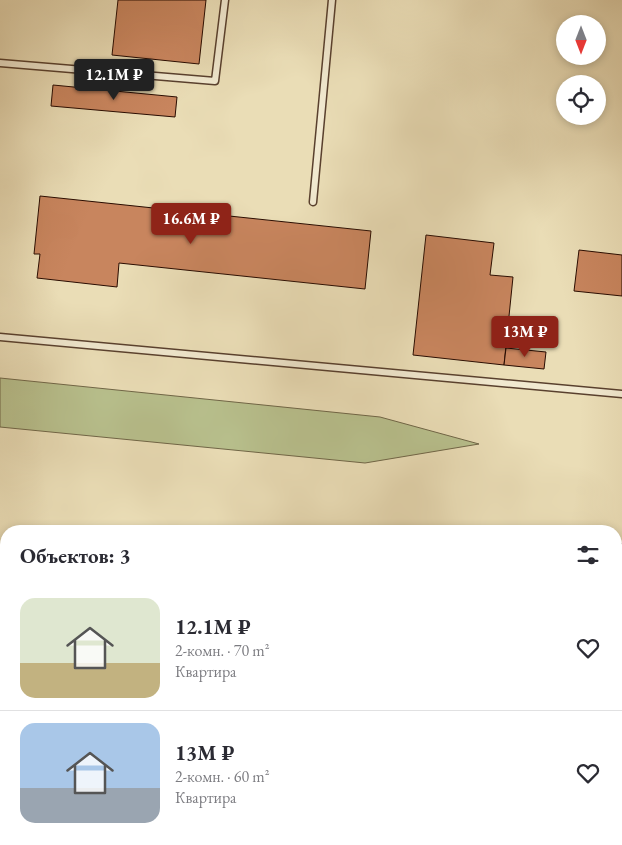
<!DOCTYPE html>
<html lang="ru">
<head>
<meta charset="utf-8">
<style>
	body { margin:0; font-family:"EB Garamond",serif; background:#f2f2f3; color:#2b2b33; height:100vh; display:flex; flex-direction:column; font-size:19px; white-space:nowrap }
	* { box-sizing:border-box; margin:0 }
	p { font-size:16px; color:#7c7c81 }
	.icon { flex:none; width:28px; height:28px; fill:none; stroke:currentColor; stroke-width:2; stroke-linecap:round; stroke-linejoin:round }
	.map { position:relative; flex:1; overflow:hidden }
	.drawer { position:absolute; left:0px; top:525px; width:622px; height:320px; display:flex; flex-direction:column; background:#fff; border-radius:20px 20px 0 0; box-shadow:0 2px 8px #0003 }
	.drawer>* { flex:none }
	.needle { width:32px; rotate:180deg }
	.buttons { position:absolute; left:556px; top:15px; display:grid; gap:10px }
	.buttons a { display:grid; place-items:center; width:50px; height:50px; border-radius:50%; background:#fff; box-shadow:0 2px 8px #0003; font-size:25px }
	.price { position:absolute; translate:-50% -42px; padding:0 11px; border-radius:5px; background:#8f2418; color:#fff; font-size:16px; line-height:32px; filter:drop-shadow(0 1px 2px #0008) }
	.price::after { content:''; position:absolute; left:50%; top:30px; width:15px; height:11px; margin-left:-8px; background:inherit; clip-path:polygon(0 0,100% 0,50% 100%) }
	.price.current { background:#222; color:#fff }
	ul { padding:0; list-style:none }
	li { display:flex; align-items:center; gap:15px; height:125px; padding:0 20px }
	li+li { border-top:1px solid #e1e1e2 }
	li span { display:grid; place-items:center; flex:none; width:140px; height:100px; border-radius:15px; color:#555 }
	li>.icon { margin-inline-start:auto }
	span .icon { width:60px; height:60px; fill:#fffc; stroke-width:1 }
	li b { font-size:21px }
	h2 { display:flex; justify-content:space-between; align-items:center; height:60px; padding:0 20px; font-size:21px }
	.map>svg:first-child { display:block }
	.green { fill:#b8c08d; stroke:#706647 }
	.building { fill:#c8855e; stroke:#290c01 }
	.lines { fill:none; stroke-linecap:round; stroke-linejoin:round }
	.service-casing { stroke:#59402e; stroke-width:9 }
	.path { stroke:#290c01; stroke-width:2.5; stroke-dasharray:1 2.5; stroke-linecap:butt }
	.service { stroke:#f1e9d0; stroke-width:6 }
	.rail { stroke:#290c01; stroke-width:4; stroke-dasharray:9 9; stroke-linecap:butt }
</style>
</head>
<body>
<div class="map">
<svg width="622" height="845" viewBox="0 0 622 845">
	<rect width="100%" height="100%" fill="#eaddb6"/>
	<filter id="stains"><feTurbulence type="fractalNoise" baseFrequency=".004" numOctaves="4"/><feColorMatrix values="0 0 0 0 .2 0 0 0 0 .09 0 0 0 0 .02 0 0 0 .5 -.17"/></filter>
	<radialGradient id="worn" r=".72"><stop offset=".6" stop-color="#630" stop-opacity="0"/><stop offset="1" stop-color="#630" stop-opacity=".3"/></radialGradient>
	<path class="green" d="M0,378L380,417L479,444L365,463L0,427Z"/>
	<g class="building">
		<path d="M118,0H206L199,64L112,55Z"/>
		<path d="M53,85L177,97L175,117L51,106Z"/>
		<path d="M40,196L371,231L365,289L119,263L117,287L37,278L40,254H34Z"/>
		<path d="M426,235L494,243L490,275L513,277L504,365L413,355Z"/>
		<path d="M579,250L622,255V296L574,291Z"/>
		<path d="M506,348L546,352L544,369L504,365Z"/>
	</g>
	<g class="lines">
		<g class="service-casing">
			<g id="service">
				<path d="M0,63L215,81L225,0"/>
				<path d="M313,202L332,0"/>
				<path d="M0,337L622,394"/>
				<path d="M0,694L6,644"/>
			</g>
		</g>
		<g class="path">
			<path d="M616,568L622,541"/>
			<path d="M616,779L622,780"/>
		</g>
		<use href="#service" class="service"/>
		<g class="rail">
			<path d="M0,766L6,767"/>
			<path d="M0,777L6,778"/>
			<path d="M0,789H6"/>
			<path d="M0,803H6"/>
			<path d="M0,816L6,817"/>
			<path d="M0,828L6,829"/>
			<path d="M616,831L622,832"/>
			<path d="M102,839L163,845"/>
			<path d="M214,839L275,845"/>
			<path d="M333,839L391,845"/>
			<path d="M469,839L528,845"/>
			<path d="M573,839L622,844"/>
		</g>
	</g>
	<rect width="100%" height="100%" filter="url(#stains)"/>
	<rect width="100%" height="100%" fill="url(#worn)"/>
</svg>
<div class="buttons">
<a><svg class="needle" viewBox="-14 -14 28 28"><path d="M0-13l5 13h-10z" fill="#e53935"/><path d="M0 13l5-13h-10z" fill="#7c7c81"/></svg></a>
<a><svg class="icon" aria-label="locate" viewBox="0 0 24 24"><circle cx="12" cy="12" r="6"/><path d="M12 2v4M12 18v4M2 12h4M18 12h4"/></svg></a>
</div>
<b class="price current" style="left:114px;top:101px">12.1M ₽</b>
<b class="price" style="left:191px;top:245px">16.6M ₽</b>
<b class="price" style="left:525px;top:358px">13M ₽</b>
<section class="drawer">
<h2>Объектов: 3<svg class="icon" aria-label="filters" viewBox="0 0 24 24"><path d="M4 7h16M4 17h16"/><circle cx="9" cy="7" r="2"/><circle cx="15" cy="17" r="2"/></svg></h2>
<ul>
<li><span style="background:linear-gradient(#dfe7d0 65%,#c2b280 0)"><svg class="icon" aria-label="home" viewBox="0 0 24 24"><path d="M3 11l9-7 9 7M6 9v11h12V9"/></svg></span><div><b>12.1M ₽</b><p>2-комн. · 70 m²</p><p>Квартира</p></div><svg class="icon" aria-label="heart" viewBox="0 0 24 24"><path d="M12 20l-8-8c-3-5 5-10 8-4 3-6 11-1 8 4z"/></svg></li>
<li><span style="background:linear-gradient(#a9c7e8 65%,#9aa5b1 0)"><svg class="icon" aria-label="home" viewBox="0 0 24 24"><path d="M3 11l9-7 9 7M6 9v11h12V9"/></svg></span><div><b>13M ₽</b><p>2-комн. · 60 m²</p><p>Квартира</p></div><svg class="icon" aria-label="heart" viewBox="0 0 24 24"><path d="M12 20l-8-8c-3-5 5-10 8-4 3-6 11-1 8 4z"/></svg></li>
</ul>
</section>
</div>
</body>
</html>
